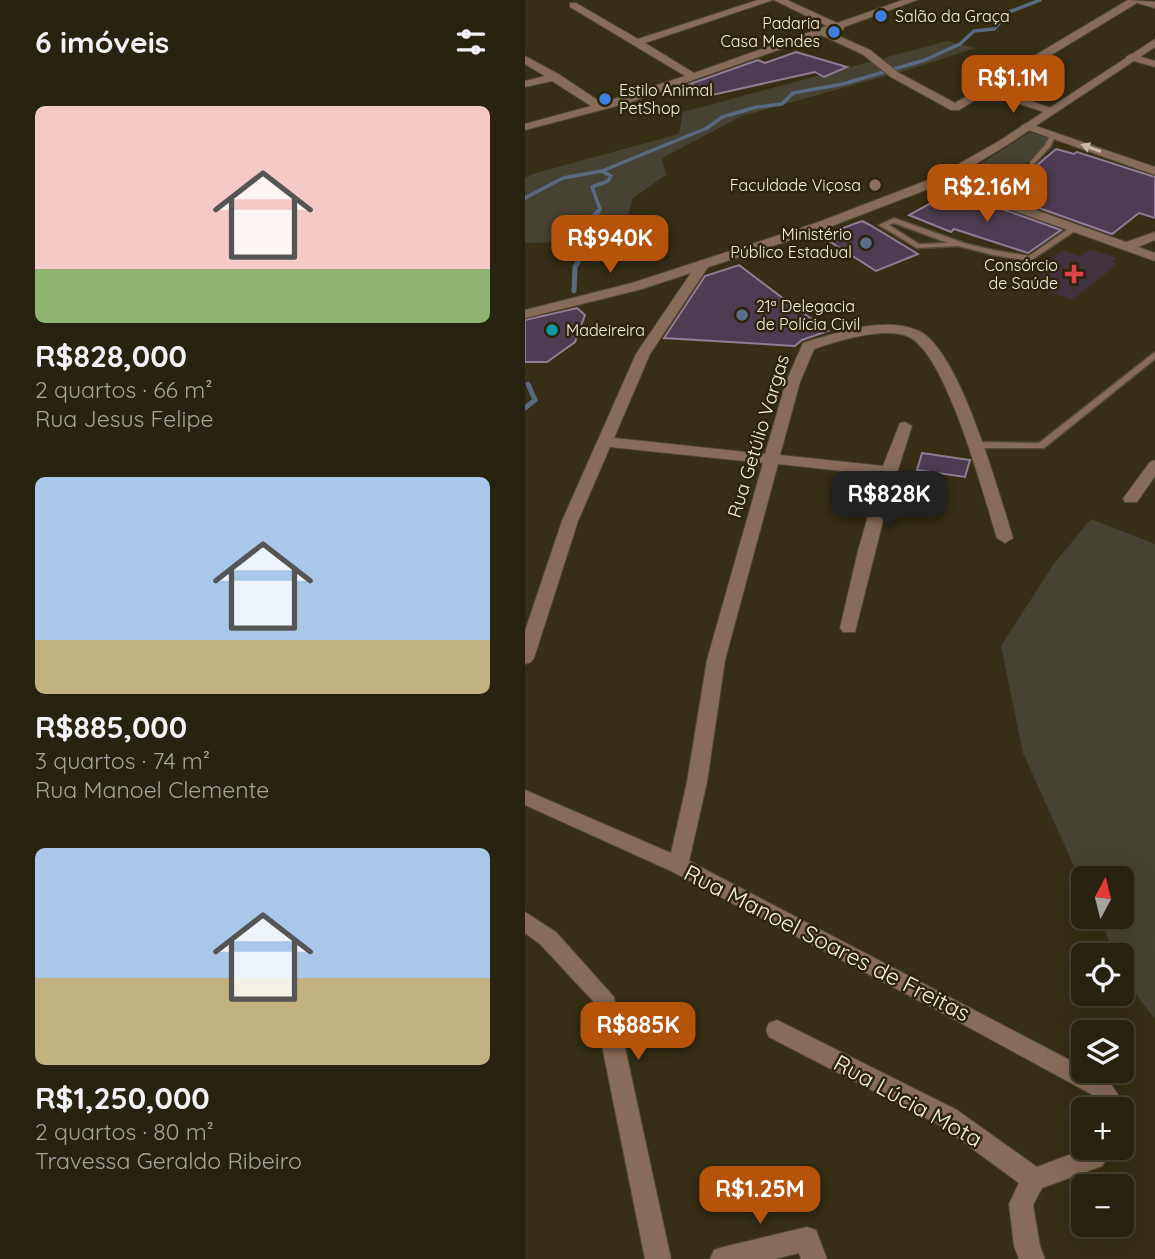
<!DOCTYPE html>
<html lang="pt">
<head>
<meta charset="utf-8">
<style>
	body { margin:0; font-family:Quicksand,sans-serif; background:#302a19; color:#f1f3f6; height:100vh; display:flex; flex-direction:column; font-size:26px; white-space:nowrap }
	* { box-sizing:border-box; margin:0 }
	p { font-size:23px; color:#a5a49f }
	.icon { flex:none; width:38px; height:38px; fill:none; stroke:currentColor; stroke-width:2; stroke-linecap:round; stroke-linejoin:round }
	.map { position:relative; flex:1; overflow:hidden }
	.panel { display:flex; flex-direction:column; background:#282210; width:525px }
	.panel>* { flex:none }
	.needle { width:46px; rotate:7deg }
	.fabs { position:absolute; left:546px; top:866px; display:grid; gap:14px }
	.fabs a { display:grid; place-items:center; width:63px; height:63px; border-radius:10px; background:#282210; box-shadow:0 7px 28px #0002,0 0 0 2px #443f30; font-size:35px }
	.price { position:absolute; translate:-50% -60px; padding:0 16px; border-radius:14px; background:#b45309; color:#fff; font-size:23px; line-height:46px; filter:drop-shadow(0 2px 4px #0008) }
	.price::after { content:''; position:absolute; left:50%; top:42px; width:21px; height:16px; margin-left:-10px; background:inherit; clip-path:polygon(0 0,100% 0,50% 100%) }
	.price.on { background:#222; color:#fff }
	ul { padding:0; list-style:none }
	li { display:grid; align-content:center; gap:14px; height:371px; padding:0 35px }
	li span { display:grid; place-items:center; height:217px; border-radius:10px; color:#555 }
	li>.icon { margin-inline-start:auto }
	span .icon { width:126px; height:126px; fill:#fffc; stroke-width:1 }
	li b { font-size:30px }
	h2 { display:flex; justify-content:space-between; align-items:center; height:84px; padding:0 35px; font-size:30px }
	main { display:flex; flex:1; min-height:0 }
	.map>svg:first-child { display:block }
	.medical { fill:#41313c }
	.green { fill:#474334 }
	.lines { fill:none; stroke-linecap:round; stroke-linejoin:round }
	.stream-far1 { stroke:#596a80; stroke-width:3.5 }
	.stream { stroke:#596a80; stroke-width:5 }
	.building { fill:#4e3d52; stroke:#907d95; stroke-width:2 }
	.service-casing { stroke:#514932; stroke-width:3 }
	.minor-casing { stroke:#514932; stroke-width:2 }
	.tertiary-casing { stroke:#514932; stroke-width:2 }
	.service { fill:#886c5a; fill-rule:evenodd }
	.minor { fill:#886c5a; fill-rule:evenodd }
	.tertiary { fill:#886c5a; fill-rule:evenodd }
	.oneway { fill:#cabcac }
	.shop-dot { fill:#3f7fe0; stroke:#2c250b; stroke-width:2.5 }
	.education-dot { fill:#8d6e63; stroke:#2c250b; stroke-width:2.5 }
	.service-dot { fill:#5c6f8a; stroke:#2c250b; stroke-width:2.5 }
	.health-dot { fill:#e0444e; stroke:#2c250b; stroke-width:2.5 }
	.culture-dot { fill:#0f9aa8; stroke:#2c250b; stroke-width:2.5 }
	.labels { text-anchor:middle; stroke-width:5; stroke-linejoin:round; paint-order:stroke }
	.far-poi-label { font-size:16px; fill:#f6f2e2; stroke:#2c250b; text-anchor:start }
	.street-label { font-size:19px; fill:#f6f2e2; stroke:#2c250b }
	.near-street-label { font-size:23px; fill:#f6f2e2; stroke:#2c250b }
</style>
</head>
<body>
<main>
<section class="panel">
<h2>6 imóveis<svg class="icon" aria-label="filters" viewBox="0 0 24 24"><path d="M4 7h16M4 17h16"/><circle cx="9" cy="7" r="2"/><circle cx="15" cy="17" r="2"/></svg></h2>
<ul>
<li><span style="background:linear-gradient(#f6c9c9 75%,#8fb573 0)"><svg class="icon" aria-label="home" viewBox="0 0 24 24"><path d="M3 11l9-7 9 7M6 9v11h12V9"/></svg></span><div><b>R$828,000</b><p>2 quartos · 66 m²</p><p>Rua Jesus Felipe</p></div></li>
<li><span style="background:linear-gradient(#a9c7e8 75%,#c2b280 0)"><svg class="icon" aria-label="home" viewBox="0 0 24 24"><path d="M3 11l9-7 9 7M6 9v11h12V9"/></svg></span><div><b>R$885,000</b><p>3 quartos · 74 m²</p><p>Rua Manoel Clemente</p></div></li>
<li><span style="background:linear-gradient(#a9c7e8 60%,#c2b280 0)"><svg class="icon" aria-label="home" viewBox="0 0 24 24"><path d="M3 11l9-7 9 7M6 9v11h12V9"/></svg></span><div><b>R$1,250,000</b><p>2 quartos · 80 m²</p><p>Travessa Geraldo Ribeiro</p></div></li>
</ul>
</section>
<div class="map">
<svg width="630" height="1259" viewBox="0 0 630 1259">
	<rect width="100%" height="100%" fill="#362e15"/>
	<path class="medical" d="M565,249L592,258L587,262L593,264L547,300L505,284L532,264L524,261L538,250L555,256Z"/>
	<g class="green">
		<path d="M422,41L450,48L386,69L217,116L137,158L141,175L108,198L103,216L84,241L0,243V178L7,174L154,134L158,112Z"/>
		<path d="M505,132L523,138C508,166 463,193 432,179Z"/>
		<path d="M566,519L630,544V1019C615,999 597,981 597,956L591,955L573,917H597V878H558V886L498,753L476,646L528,565Z"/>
	</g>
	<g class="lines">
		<g class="stream-far1">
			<path d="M0,198L38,178L77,171L182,128L197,117L232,107L257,104L268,93L318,84L400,60L435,44L449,31L469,29L484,12L515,0"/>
			<path d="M71,213L75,209L67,187L83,181L86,176L77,171"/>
		</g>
		<g class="stream">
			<path d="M49,291L50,267L59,252L66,219L73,212"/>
			<path d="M0,408L10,400L3,384"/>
		</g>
	</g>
	<g class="building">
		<path d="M271,52L322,67L299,77L290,72L187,95L165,84L233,60L240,63Z"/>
		<path d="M531,149L549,154L552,152L630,177V218L614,213L587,234L466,191L485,185L500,173V169L511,166Z"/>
		<path d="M415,198L442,207L452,200L536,230L503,253L429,229L426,232L384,215Z"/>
		<path d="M337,221L345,225L393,254L351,271L296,236Z"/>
		<path d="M214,265L259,299L303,331L277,340L270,346L139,338L180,276Z"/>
		<path d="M52,308L60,315L50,342L22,362H0V320Z"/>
		<path d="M397,453L445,460L440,477L392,470Z"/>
	</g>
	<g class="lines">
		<g class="service-casing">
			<g id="service">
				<path d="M526,134L531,135L525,147L509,164H505V162L520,145Z"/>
				<path d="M491,169L498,171L483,183L438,191L434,189L438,187L478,179Z"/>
				<path d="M369,218L439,243L468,250L504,256L546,227L553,229L505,261L468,255L433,246L392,248L354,225ZM369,223L423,243L394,244L364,225Z"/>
				<path d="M630,352V359L519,448H452L447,445L452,442L514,443Z"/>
			</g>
		</g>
		<g class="minor-casing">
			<g id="minor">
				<path d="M233,0H248L120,43L169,73L302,26L249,0H262L312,23L378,0H392L319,27L318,30L305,32L345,50L374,73L430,103L603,0L630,2V8L612,3L470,89L529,109V113L525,114L462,93L434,110H426L366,77L337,54L296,35L103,103L0,130V124L66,106L27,81L0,87V81L20,76L0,64V56L35,75L77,103L160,76L45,7V3H51L113,39Z"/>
				<path d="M606,54L630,61V67L602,59L601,57Z"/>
				<path d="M502,123L630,167V175L498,128L496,126Z"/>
				<path d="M415,176L601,242L630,232V240L613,247L630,253V261L411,183L409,180Z"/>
				<path d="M179,260L185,264L125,354L89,438L240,454L261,382L278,343C311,333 360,315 394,331C435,350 474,494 488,538L480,543L472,538C459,497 422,355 384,337C361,326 312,341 289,349L275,382L255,455L358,466L375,423L380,422L387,426L363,501L330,632H318L315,628L333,551L355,475L253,464L200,660L182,782L164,861L558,1067V1071C581,1071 592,1091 601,1110L597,1118V1110H576L568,1095L408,1008L146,871L0,805V790L146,853L162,782L182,660L238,463L85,447L53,521L9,658L6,662L0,664V631L37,521L111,354L174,261Z"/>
				<path d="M630,460V476L612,502H600L598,499L600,496L625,462Z"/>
				<path d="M0,912L31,932L89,997L146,1259H120L68,1001L15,944L0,933Z"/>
				<path d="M252,1020L432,1110L512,1167L562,1148H589L577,1166L517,1188L508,1205L515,1246L520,1259H494L489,1246L484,1204L494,1183L416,1126L244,1037L241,1030L244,1023Z"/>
				<path d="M282,1227L291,1230L302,1259H276L274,1253L250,1259H185L189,1250L198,1247Z"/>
			</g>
		</g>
		<g class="tertiary-casing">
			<path id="tertiary" d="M630,39V47L482,145L419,183L299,229L117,289L0,318V310L107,283L291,223L411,177L474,141Z"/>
		</g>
		<use href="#service" class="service"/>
		<use href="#minor" class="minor"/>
		<use href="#tertiary" class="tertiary"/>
	</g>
	<defs><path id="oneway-solid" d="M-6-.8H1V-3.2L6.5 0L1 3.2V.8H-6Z" transform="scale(1.75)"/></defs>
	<use class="oneway" href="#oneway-solid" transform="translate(566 148) rotate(-160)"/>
	<g class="shop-dot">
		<circle cx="356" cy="16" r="7"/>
		<circle cx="309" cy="32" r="7"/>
		<circle cx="80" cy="99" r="7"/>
	</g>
	<circle class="education-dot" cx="350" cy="185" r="7"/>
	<g class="service-dot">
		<circle cx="341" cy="243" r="7"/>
		<circle cx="217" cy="315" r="7"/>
	</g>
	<path class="health-dot" d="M545.5 263.5h7v7h7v7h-7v7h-7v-7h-7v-7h7z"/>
	<circle class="culture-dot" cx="27" cy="330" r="7"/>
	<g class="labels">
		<g class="far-poi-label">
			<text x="370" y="22">Salão da Graça</text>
			<text x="295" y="29" text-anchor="end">Padaria<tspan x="295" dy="18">Casa Mendes</tspan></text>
			<text x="94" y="96">Estilo Animal<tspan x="94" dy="18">PetShop</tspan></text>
			<text x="336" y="191" text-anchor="end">Faculdade Viçosa</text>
			<text x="327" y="240" text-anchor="end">Ministério<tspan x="327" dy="18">Público Estadual</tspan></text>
			<text x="533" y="271" text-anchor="end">Consórcio<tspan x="533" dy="18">de Saúde</tspan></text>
			<text x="231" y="312">21ª Delegacia<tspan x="231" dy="18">de Polícia Civil</tspan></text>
			<text x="41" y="336">Madeireira</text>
		</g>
		<g class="street-label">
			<text transform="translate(233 436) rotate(-73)" y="7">Rua Getúlio Vargas</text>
		</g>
		<g class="near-street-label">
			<text transform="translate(302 943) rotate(27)" y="8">Rua Manoel Soares de Freitas</text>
			<text transform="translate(383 1101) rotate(29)" y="8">Rua Lúcia Mota</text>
		</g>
	</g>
</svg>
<div class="fabs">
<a><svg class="needle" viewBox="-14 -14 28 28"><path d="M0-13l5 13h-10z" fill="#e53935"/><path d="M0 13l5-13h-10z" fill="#a5a49f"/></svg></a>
<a><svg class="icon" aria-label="locate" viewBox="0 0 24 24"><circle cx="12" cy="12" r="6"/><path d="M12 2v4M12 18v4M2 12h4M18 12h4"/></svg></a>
<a><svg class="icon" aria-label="layers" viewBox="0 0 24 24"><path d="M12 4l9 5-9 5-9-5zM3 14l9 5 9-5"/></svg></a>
<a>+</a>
<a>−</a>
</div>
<b class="price" style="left:488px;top:115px">R$1.1M</b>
<b class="price" style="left:462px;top:224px">R$2.16M</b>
<b class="price" style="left:85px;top:275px">R$940K</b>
<b class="price on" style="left:364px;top:531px">R$828K</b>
<b class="price" style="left:113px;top:1062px">R$885K</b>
<b class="price" style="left:235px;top:1226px">R$1.25M</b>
</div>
</main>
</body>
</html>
